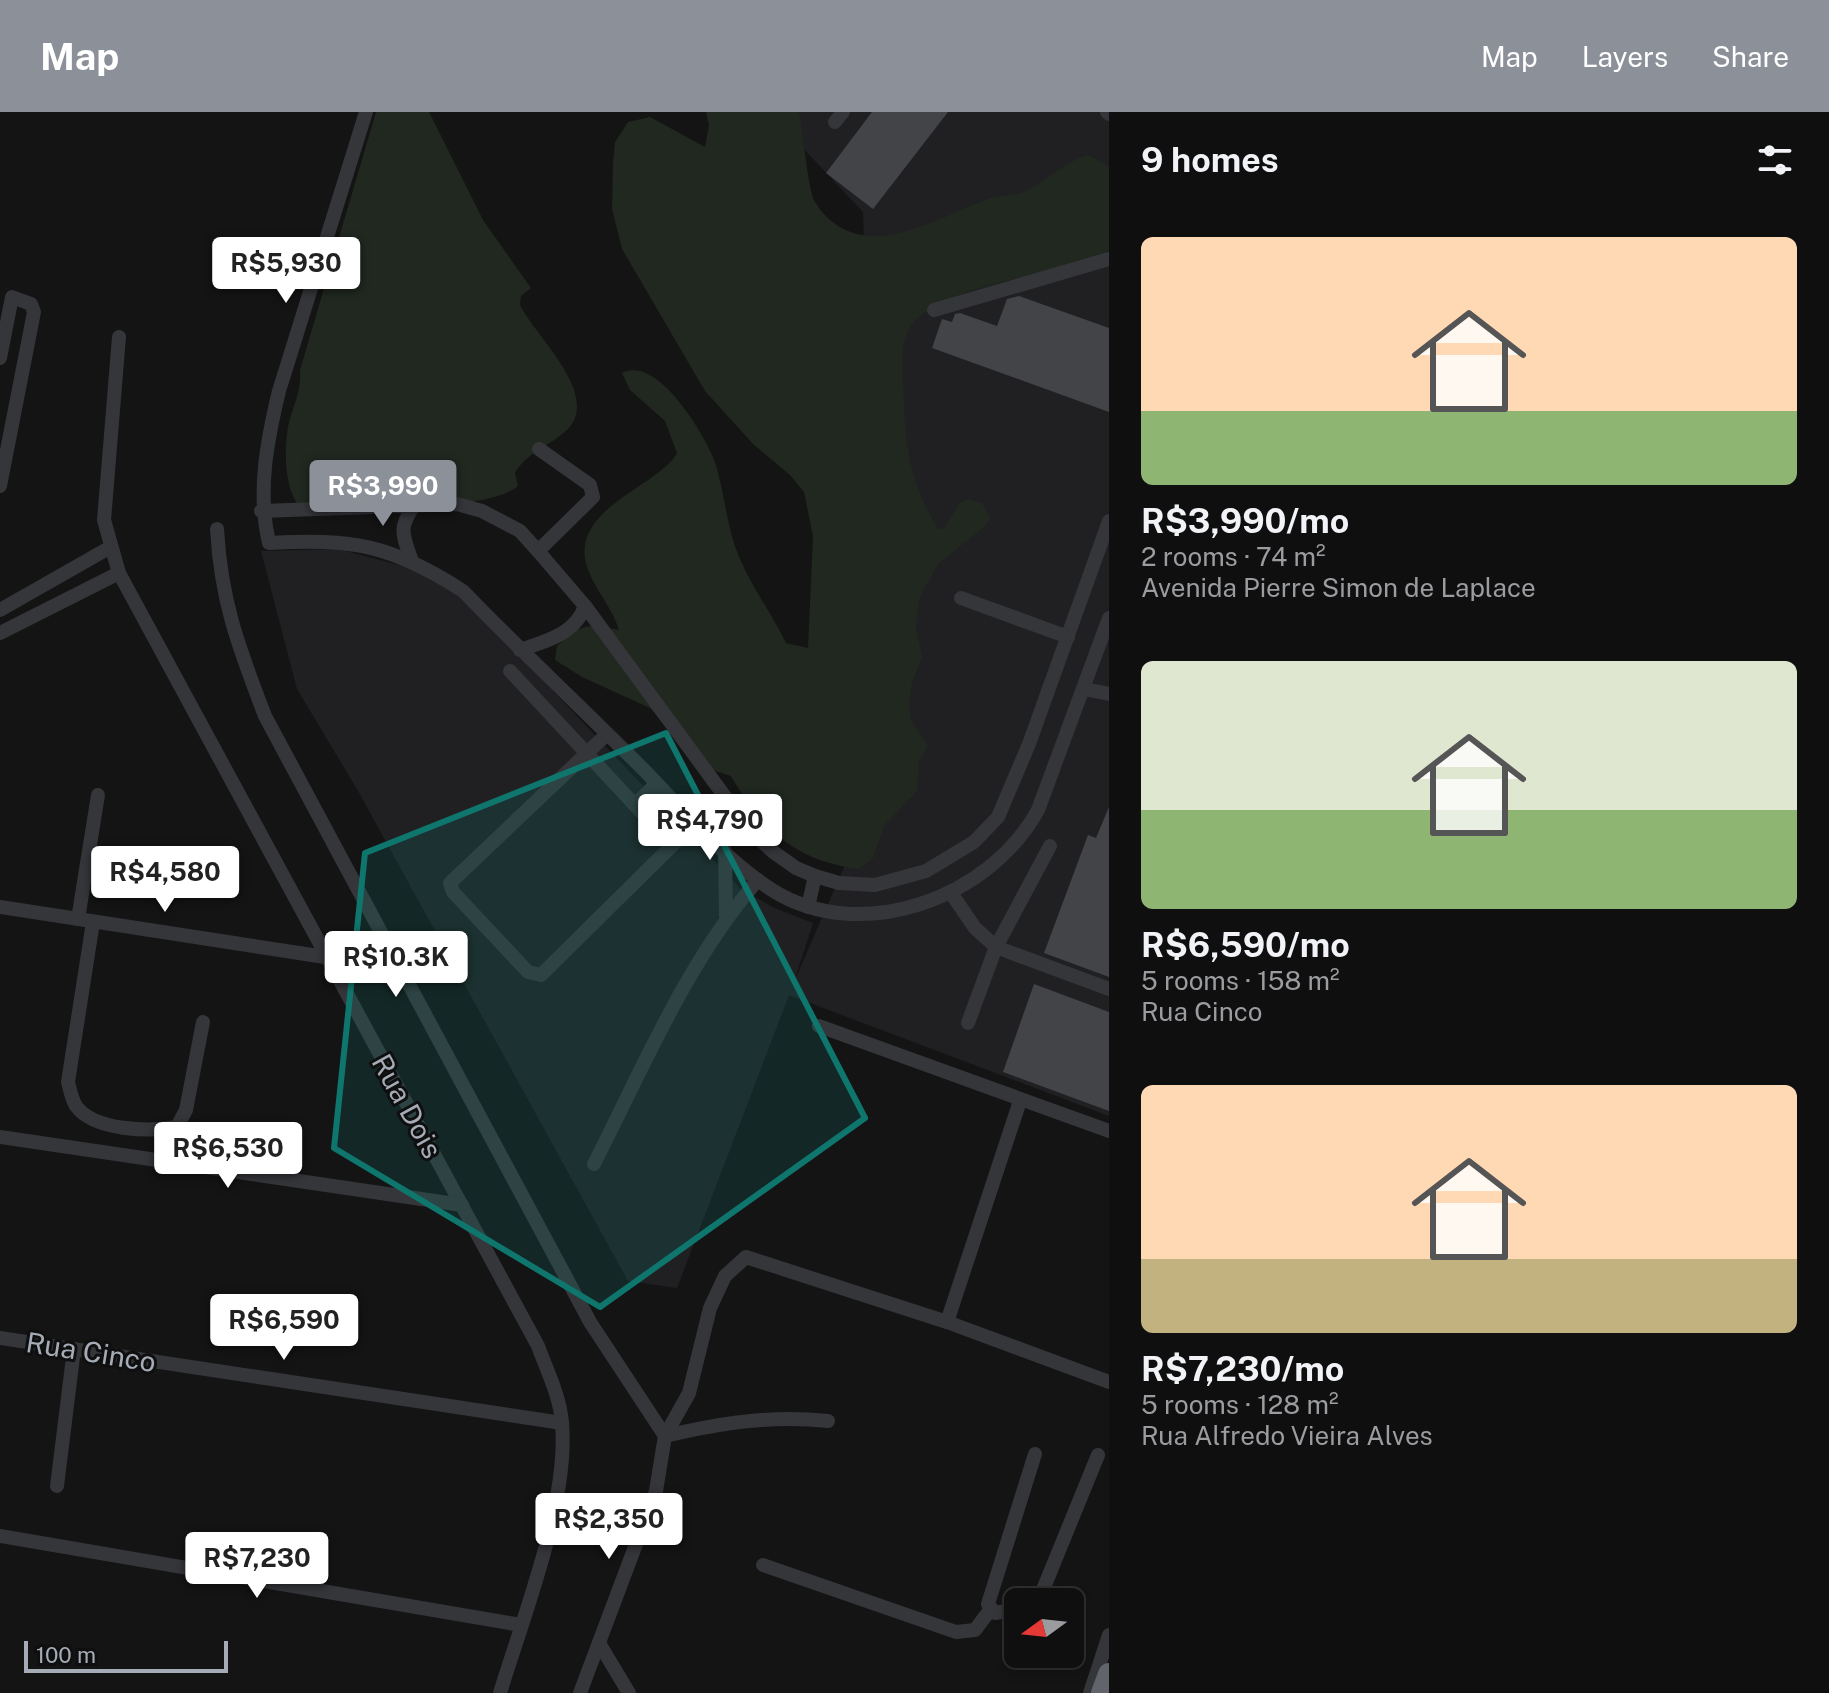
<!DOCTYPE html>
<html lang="en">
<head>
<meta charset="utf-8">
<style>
	body { margin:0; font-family:"Public Sans",sans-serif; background:#181819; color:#f1f3f6; height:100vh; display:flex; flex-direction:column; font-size:30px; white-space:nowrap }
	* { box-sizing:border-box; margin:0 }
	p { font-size:26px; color:#9b9c9f }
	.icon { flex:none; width:44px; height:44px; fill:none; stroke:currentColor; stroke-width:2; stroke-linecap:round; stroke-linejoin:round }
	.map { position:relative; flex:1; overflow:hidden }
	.panel { display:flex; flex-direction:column; background:#0f0f10; width:720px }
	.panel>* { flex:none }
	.needle { width:52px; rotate:255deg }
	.fabs { position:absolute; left:1004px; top:1476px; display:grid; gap:16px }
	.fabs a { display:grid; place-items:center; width:80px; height:80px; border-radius:12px; background:#0f0f10; box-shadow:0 4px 12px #0003,0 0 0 2px #2f2f30; font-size:40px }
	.scale { position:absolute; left:24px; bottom:20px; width:204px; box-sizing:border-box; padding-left:8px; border:4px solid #a5acb6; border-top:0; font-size:22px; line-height:28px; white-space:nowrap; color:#a5acb6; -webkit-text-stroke:6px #0f0f10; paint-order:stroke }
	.price { position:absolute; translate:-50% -68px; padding:0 18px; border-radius:8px; background:#fff; color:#222; font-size:26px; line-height:52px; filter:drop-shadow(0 2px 4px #0008) }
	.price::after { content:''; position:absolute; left:50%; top:48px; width:24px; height:18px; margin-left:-12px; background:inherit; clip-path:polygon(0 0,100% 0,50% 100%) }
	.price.on { background:#8c9099; color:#fff }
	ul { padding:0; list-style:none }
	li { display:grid; align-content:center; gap:16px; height:424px; padding:0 32px }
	li span { display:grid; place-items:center; height:248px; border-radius:12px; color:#555 }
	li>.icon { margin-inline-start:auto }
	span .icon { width:144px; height:144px; fill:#fffc; stroke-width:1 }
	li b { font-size:34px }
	h2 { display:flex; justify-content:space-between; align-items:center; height:96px; padding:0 32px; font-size:34px }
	header { display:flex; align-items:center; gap:48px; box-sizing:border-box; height:112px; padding:0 40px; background:#8c9099; color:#fff }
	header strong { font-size:38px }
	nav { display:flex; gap:44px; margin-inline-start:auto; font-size:28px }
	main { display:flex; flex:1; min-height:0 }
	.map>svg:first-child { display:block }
	.built { fill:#202022 }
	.green { fill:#202820 }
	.building { fill:#424448 }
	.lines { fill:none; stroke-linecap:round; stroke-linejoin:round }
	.minor { stroke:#35363a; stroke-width:14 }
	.highway { stroke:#61656b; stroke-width:22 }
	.marked { fill:#0f766e; fill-opacity:0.2; stroke:#0f766e; stroke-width:6; stroke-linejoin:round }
	.labels { text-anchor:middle; stroke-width:6; stroke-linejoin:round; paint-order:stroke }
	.street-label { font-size:28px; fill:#a5acb6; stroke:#0f0f10 }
</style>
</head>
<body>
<header>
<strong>Map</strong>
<nav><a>Map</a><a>Layers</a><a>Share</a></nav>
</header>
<main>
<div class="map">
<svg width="1109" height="1581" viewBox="0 0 1109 1581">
	<rect width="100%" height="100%" fill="#141415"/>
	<path class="built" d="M769,0H1109V1004L789,883L677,1176L628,1169L358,679L297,577L261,439L338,437L426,460L459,480L740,776L772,795L813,811L794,870L882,668L863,100Z"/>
	<g class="green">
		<path d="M376,0H429L483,108L531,176L521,184L520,193C535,224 602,283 567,318C551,333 526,341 515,361L518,374C489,401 346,395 301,396C284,379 284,338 288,315C292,295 302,280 300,258Z"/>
		<path d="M706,0H799C803,18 808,79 815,90C857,156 932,109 985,88C998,83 1014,85 1026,79C1048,68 1065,49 1089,43L1109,55V138L1095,150C1051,161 923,176 906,223C899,243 904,269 904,290C905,338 913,376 938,417L944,416L959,392L967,387L982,391L991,406L982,417L939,451L920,484L916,515L922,545L912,571L909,597L911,608L928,634L919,650L917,679L884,714L873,746L858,757C794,748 763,718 731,664L700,654L650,596L582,565L555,548L557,534C581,512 587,511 619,518C612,494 592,475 586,451C572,396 659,374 677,341L665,309L630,278L622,261C657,243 702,319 713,345C724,374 725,405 735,434C747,469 770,498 786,531L808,536L813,424L804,380L790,363L753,332L705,279L622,137L612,97L613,51L615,30L628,10L650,5L705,35L709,13Z"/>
	</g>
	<g class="building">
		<path d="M872,0H948L873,97L826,61Z"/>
		<path d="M1019,184L1109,216V300L932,236L942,207L952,210L955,202L960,201L997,214L1007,187Z"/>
		<path d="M1109,695V865L1044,841L1088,723L1096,726Z"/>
		<path d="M1034,872L1109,900V999L1003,960Z"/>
	</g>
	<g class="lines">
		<g class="minor">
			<path d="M366,0L279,279C267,329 257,380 269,431C352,426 392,433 463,479C522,540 584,598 644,658C684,699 724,747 772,778C861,834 990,786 1038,698L1109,506"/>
			<path d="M1107,0L1109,2"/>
			<path d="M835,10L843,0"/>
			<path d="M934,198L1109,147"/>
			<path d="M119,225L104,408L119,461L538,1234C547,1259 560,1284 562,1311C569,1390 523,1505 500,1581"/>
			<path d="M0,246L12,185L31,192L34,200L0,374"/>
			<path d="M261,399L457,392L482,399L520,419L538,439L585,494L748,716L772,739L796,756L815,764L839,771L875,773L926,759L974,730L998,705L1029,632L1109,409"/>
			<path d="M217,417C221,490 239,536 265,604L590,1210L665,1324"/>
			<path d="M538,439L593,385L590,373L539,337"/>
			<path d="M412,449C402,422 398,415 416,391"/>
			<path d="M961,486L1068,525"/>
			<path d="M0,498L109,436"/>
			<path d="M0,521L119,461"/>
			<path d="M520,538C547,529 575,522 585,494"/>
			<path d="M510,559L672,733"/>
			<path d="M1084,577L1109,582"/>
			<path d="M607,622L450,771L453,780L528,860L541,863L695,711"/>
			<path d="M635,693L656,672"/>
			<path d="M725,739L726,804"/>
			<path d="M951,781L975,816L996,835L1109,877"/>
			<path d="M0,795L325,845"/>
			<path d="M808,795L815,764"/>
			<path d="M78,807L98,683"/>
			<path d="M93,810L68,970C70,978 72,988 76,994C94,1019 150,1020 177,1015L186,998L203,910"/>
			<path d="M968,911L996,835L1050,734"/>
			<path d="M819,914L1109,1019"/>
			<path d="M0,1025L462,1093"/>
			<path d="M594,1052C643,956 687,849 758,768"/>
			<path d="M947,1210L1020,989"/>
			<path d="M0,1226L562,1311"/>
			<path d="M665,1324C721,1311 771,1303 828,1309"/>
			<path d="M57,1374L74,1237"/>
			<path d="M0,1424L521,1513"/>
			<path d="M763,1453L956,1520L975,1518L990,1498"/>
			<path d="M1038,1490L1098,1343"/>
			<path d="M1018,1497L995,1501L988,1492L1035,1342"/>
			<path d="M599,1531L629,1581"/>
			<path d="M580,1581L656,1379L665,1324L689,1281L710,1196L725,1164L746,1145L947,1210L1109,1270"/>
			<path d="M1090,1581L1109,1523"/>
		</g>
		<path class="highway" d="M1102,1581L1109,1562"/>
	</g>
	<path class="marked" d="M666,621L865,1006L600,1195L334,1036L365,741Z"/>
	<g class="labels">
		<g class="street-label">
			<text transform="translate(407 994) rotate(61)" y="10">Rua Dois</text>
			<text transform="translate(91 1240) rotate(9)" y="10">Rua Cinco</text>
		</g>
	</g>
</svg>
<div class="fabs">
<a><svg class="needle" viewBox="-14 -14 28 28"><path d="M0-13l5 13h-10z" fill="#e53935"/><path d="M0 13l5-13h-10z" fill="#9b9c9f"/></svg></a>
</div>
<div class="scale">100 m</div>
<b class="price" style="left:286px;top:193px">R$5,930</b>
<b class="price on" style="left:383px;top:416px">R$3,990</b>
<b class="price" style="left:710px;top:750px">R$4,790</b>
<b class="price" style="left:165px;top:802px">R$4,580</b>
<b class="price" style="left:396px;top:887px">R$10.3K</b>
<b class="price" style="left:228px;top:1078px">R$6,530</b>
<b class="price" style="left:284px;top:1250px">R$6,590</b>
<b class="price" style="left:609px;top:1449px">R$2,350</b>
<b class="price" style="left:257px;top:1488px">R$7,230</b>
</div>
<section class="panel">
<h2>9 homes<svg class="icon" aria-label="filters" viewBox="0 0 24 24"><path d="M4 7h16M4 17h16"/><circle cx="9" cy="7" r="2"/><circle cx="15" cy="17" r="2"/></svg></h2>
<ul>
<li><span style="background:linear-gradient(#ffd9b3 70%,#8fb573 0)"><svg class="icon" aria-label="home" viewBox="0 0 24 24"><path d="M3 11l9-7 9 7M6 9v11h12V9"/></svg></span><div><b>R$3,990/mo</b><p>2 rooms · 74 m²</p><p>Avenida Pierre Simon de Laplace</p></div></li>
<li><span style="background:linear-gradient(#dfe7d0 60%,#8fb573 0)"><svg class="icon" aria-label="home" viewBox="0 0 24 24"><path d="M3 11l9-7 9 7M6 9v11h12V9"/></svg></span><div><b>R$6,590/mo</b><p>5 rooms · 158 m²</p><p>Rua Cinco</p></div></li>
<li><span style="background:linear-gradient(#ffd9b3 70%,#c2b280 0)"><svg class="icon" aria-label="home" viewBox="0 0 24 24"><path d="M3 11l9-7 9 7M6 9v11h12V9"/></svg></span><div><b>R$7,230/mo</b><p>5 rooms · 128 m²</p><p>Rua Alfredo Vieira Alves</p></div></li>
</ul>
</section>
</main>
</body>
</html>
